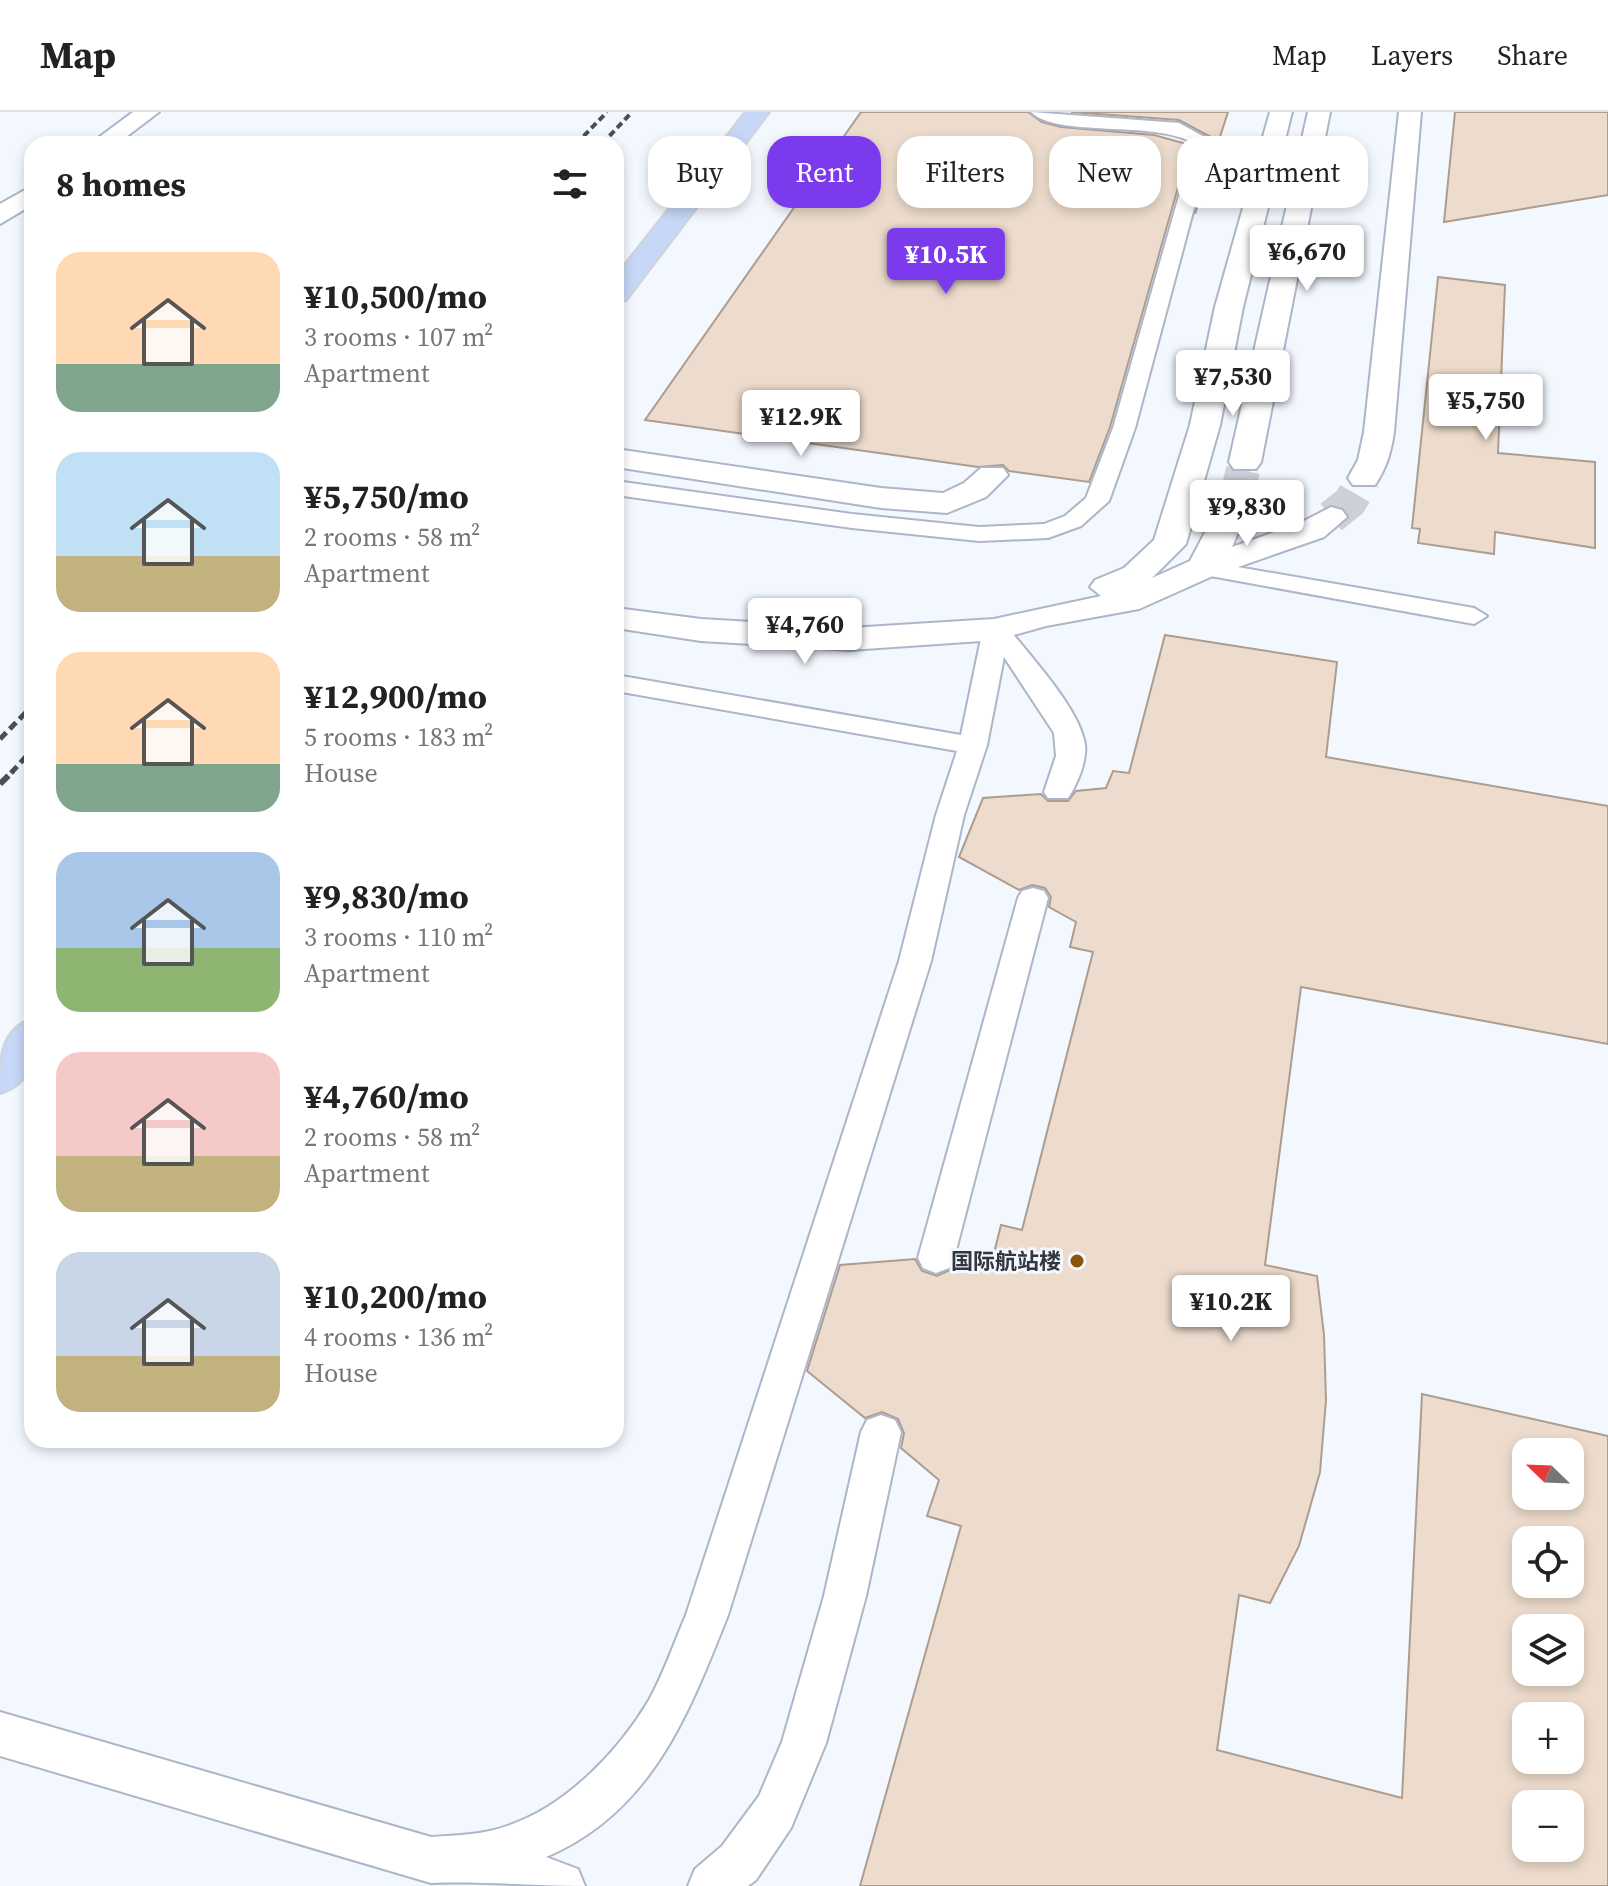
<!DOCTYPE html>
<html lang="en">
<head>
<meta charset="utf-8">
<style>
	body { margin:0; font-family:"Source Serif 4","Noto Sans SC",serif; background:#f6f6f6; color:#222; height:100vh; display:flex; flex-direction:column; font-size:30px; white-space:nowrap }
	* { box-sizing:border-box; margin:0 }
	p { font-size:26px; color:#767676 }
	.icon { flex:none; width:44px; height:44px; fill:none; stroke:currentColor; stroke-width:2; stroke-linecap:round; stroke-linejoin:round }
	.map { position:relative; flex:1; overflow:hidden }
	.details { position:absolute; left:24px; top:24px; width:600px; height:1312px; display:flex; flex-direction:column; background:#fff; border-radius:24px; box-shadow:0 4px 12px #0003 }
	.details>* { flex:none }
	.top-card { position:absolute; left:648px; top:24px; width:760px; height:72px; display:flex; gap:16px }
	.needle { width:52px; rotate:293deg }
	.fabs { position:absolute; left:1512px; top:1326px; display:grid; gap:16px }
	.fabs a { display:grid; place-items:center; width:72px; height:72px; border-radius:16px; background:#fff; box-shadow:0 4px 12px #0003; font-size:40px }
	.price { position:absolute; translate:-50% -68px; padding:0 18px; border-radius:8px; background:#fff; color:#222; font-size:26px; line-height:52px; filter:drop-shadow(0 2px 4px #0008) }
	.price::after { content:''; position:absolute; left:50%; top:48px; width:24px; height:18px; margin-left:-12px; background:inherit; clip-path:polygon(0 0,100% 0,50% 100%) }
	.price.current { background:#7c3aed; color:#fff }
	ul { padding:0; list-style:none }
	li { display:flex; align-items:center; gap:24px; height:200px; padding:0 32px }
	li span { display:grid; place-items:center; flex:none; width:224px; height:160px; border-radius:24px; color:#555 }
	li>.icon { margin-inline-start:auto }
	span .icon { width:96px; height:96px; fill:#fffc; stroke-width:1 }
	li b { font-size:34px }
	h2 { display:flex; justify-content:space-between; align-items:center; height:96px; padding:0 32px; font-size:34px }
	.tag { padding:0 28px; border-radius:24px; background:#fff; box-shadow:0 4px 12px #0003; font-size:28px; line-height:72px }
	.tag.current { background:#7c3aed; color:#fff }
	header { display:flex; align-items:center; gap:48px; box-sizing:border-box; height:112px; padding:0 40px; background:#fff; border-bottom:2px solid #e0e0e0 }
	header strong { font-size:38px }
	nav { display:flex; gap:44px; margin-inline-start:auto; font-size:28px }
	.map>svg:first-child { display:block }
	.building { fill:#eddccd; stroke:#ad9d8f; stroke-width:2; fill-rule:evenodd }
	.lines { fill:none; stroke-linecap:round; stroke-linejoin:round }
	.street-tunnel { stroke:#ccd0d8; stroke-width:34; stroke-dasharray:34 17; stroke-linecap:butt }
	.lane-casing { stroke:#adb6c8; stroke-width:4 }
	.street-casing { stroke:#adb6c8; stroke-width:4 }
	.primary-casing { stroke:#d2d3d5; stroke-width:4 }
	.lane { fill:#fff; fill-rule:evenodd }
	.street { fill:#fff; fill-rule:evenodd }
	.primary { fill:#c7d7f7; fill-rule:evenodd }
	.rail-far2 { stroke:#4a4e56; stroke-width:4; stroke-dasharray:7 4; stroke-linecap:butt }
	.rail-far1 { stroke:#4a4e56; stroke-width:5; stroke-dasharray:9 5; stroke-linecap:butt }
	.rail { stroke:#4a4e56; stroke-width:6; stroke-dasharray:12 6; stroke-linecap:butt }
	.poi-dot { fill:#8d550c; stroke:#f3f7fe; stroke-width:3 }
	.labels { text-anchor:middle; stroke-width:6; stroke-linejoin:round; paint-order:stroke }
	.poi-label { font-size:22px; font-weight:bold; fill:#32363e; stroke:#f3f7fe; text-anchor:end }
</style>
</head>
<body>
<header>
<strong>Map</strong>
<nav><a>Map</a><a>Layers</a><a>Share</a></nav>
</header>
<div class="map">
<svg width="1608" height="1774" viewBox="0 0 1608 1774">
	<rect width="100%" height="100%" fill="#f3f7fe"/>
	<g class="building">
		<path d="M861,0H1028L1042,10L1061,15L1154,23L1190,33L1110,315L1089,370L1009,359L1003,353L978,355L645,308Z"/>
		<path d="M1071,0H1228L1195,102L1213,26L1179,8Z"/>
		<path d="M1455,0H1608V83L1444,110Z"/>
		<path d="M1438,165L1505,173L1498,341L1595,350V436L1495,420L1494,442L1418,431L1420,417L1412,416Z"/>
		<path d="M1165,523L1337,550L1326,645L1608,694V932L1301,875L1265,1153L1317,1164L1324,1223L1326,1288L1320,1360L1299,1434L1270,1491L1239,1483L1217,1638L1402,1686L1422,1282L1608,1324V1774H860L961,1414L927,1404L939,1368L901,1336L904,1321L898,1307L882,1300L865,1306L807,1259L840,1153L915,1147L922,1159L937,1164L952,1157L958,1144L994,1141L1001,1113L1022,1118L1093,840L1070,835L1076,810L1049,795L1051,785L1045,776L1032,773L1019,778L959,745L983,686L1041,682L1048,689H1068L1076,679L1106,676L1113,659L1129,661ZM1526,1340H1570V1384H1526ZM1526,1428H1570V1472H1526ZM1526,1516H1570V1560H1526ZM1526,1604H1570V1648H1526ZM1526,1692H1570V1736H1526Z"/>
	</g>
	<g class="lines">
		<g class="street-tunnel">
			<path d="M1235,391L1245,350"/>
			<path d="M1331,405L1350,390L1364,366"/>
		</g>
		<g class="lane-casing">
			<g id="lane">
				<path d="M1031,0L1179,11L1212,29L1135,316L1109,389L1081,414L1048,426L979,429L852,416L616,383V369L852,402L979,415L1044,412L1065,404L1086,386L1113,316L1194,31C1153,8 1057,26 1031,0Z"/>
				<path d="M1203,449L1474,496L1487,504L1474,512L1194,461L1191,456Z"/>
				<path d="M996,509L1005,512C1027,541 1080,596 1085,633C1087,649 1077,673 1068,686H1048L1044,680L1056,644L1054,621L1004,545L987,633L964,703L931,849L728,1503C689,1601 652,1700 546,1745L578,1757L585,1774C532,1774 482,1769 431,1771L0,1644V1600L431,1725C458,1723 484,1723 510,1713C567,1693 619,1639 649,1588C664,1561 674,1531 686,1503L899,849L936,703L957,639L616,579V563L961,623L983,517Z"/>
				<path d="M1033,776L1044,779L1048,786L954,1146L949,1156L936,1161L923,1156L918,1146L1018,786L1022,779Z"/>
				<path d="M881,1303L895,1308L901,1320L866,1484L826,1631L791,1716L756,1768L748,1774H688L695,1757L722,1734L759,1684L782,1630L824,1484L861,1320L867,1308Z"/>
			</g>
		</g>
		<g class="street-casing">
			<g id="street">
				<path d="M133,0H159L117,32H90Z"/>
				<path d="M1270,0H1292L1243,195L1220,313L1186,432L1152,466L1190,449L1224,384L1235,381L1246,384L1251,391L1232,435L1300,411L1331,395L1342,398L1347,405L1324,425L1215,463L1139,497L1046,514L996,528L850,538L701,529L616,516V496L701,507L850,516L994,507L1101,484L1090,475L1095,468L1124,456L1154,428L1190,313L1215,195Z"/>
				<path d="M1308,0H1330L1261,350L1256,357H1234L1229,350Z"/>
				<path d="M1399,0H1421L1394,320C1391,340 1387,355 1375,373H1353L1348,366L1358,348L1364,320Z"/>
				<path d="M32,74V93L0,112V92Z"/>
				<path d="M616,337L881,376L943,381L964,371L981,356H1003L1008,363L986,385L947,401L881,396L616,355Z"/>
			</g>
		</g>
		<g class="primary-casing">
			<g id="primary">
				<path d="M746,0H769L626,188L616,190V164Z"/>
				<path d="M32,907C32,940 37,970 0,981C0,948 0,918 32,907Z"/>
			</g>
		</g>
		<use href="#lane" class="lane"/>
		<use href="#street" class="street"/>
		<use href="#primary" class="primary"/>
		<g class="rail-far2">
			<path d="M576,32L607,0"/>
			<path d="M602,32L632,0"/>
		</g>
		<g class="rail-far1">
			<path d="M0,627L32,594"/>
			<path d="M11,661L32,638"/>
		</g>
		<path class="rail" d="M0,672L13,659"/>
	</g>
	<circle class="poi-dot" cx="1077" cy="1149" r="8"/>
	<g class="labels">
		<g class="poi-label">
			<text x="1061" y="1157">国际航站楼</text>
		</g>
	</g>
</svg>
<div class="fabs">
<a><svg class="needle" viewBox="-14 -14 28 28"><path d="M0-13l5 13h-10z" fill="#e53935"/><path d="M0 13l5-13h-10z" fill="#767676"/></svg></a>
<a><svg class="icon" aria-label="locate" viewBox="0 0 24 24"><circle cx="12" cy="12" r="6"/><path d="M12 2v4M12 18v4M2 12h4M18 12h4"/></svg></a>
<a><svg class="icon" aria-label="layers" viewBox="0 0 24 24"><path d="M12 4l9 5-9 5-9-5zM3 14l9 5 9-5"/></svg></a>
<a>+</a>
<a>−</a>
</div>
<b class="price" style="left:1307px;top:181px">¥6,670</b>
<b class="price current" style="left:946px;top:184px">¥10.5K</b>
<b class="price" style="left:1233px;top:306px">¥7,530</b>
<b class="price" style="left:1486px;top:330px">¥5,750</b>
<b class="price" style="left:801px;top:346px">¥12.9K</b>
<b class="price" style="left:1247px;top:436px">¥9,830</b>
<b class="price" style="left:805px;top:554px">¥4,760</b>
<b class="price" style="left:1231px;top:1231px">¥10.2K</b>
<div class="top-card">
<a class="tag">Buy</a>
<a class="tag current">Rent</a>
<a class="tag">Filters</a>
<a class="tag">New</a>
<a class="tag">Apartment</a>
</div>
<section class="details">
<h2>8 homes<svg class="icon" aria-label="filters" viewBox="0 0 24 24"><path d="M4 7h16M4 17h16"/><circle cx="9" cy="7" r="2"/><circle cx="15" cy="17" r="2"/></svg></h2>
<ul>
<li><span style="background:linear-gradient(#ffd9b3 70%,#7fa58c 0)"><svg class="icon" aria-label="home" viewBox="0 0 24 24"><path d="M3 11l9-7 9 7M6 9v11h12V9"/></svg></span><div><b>¥10,500/mo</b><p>3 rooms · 107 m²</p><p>Apartment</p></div></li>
<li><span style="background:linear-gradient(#bfe0f5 65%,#c2b280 0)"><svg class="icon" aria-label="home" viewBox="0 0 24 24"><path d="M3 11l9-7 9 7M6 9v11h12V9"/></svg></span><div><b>¥5,750/mo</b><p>2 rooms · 58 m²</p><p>Apartment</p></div></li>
<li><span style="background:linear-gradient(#ffd9b3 70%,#7fa58c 0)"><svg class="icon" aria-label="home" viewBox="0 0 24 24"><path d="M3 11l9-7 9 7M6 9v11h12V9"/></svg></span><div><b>¥12,900/mo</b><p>5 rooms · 183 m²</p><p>House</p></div></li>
<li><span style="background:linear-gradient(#a9c7e8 60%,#8fb573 0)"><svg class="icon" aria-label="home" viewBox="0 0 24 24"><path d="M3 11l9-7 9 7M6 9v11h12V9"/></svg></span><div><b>¥9,830/mo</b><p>3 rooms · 110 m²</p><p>Apartment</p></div></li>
<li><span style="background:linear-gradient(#f6c9c9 65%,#c2b280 0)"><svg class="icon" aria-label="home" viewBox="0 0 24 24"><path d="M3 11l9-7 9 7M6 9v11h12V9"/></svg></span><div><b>¥4,760/mo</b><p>2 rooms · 58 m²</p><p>Apartment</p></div></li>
<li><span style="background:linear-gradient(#c9d6e8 65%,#c2b280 0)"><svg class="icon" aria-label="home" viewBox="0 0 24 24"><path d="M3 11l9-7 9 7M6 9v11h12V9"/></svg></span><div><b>¥10,200/mo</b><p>4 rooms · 136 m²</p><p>House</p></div></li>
</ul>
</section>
</div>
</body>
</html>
